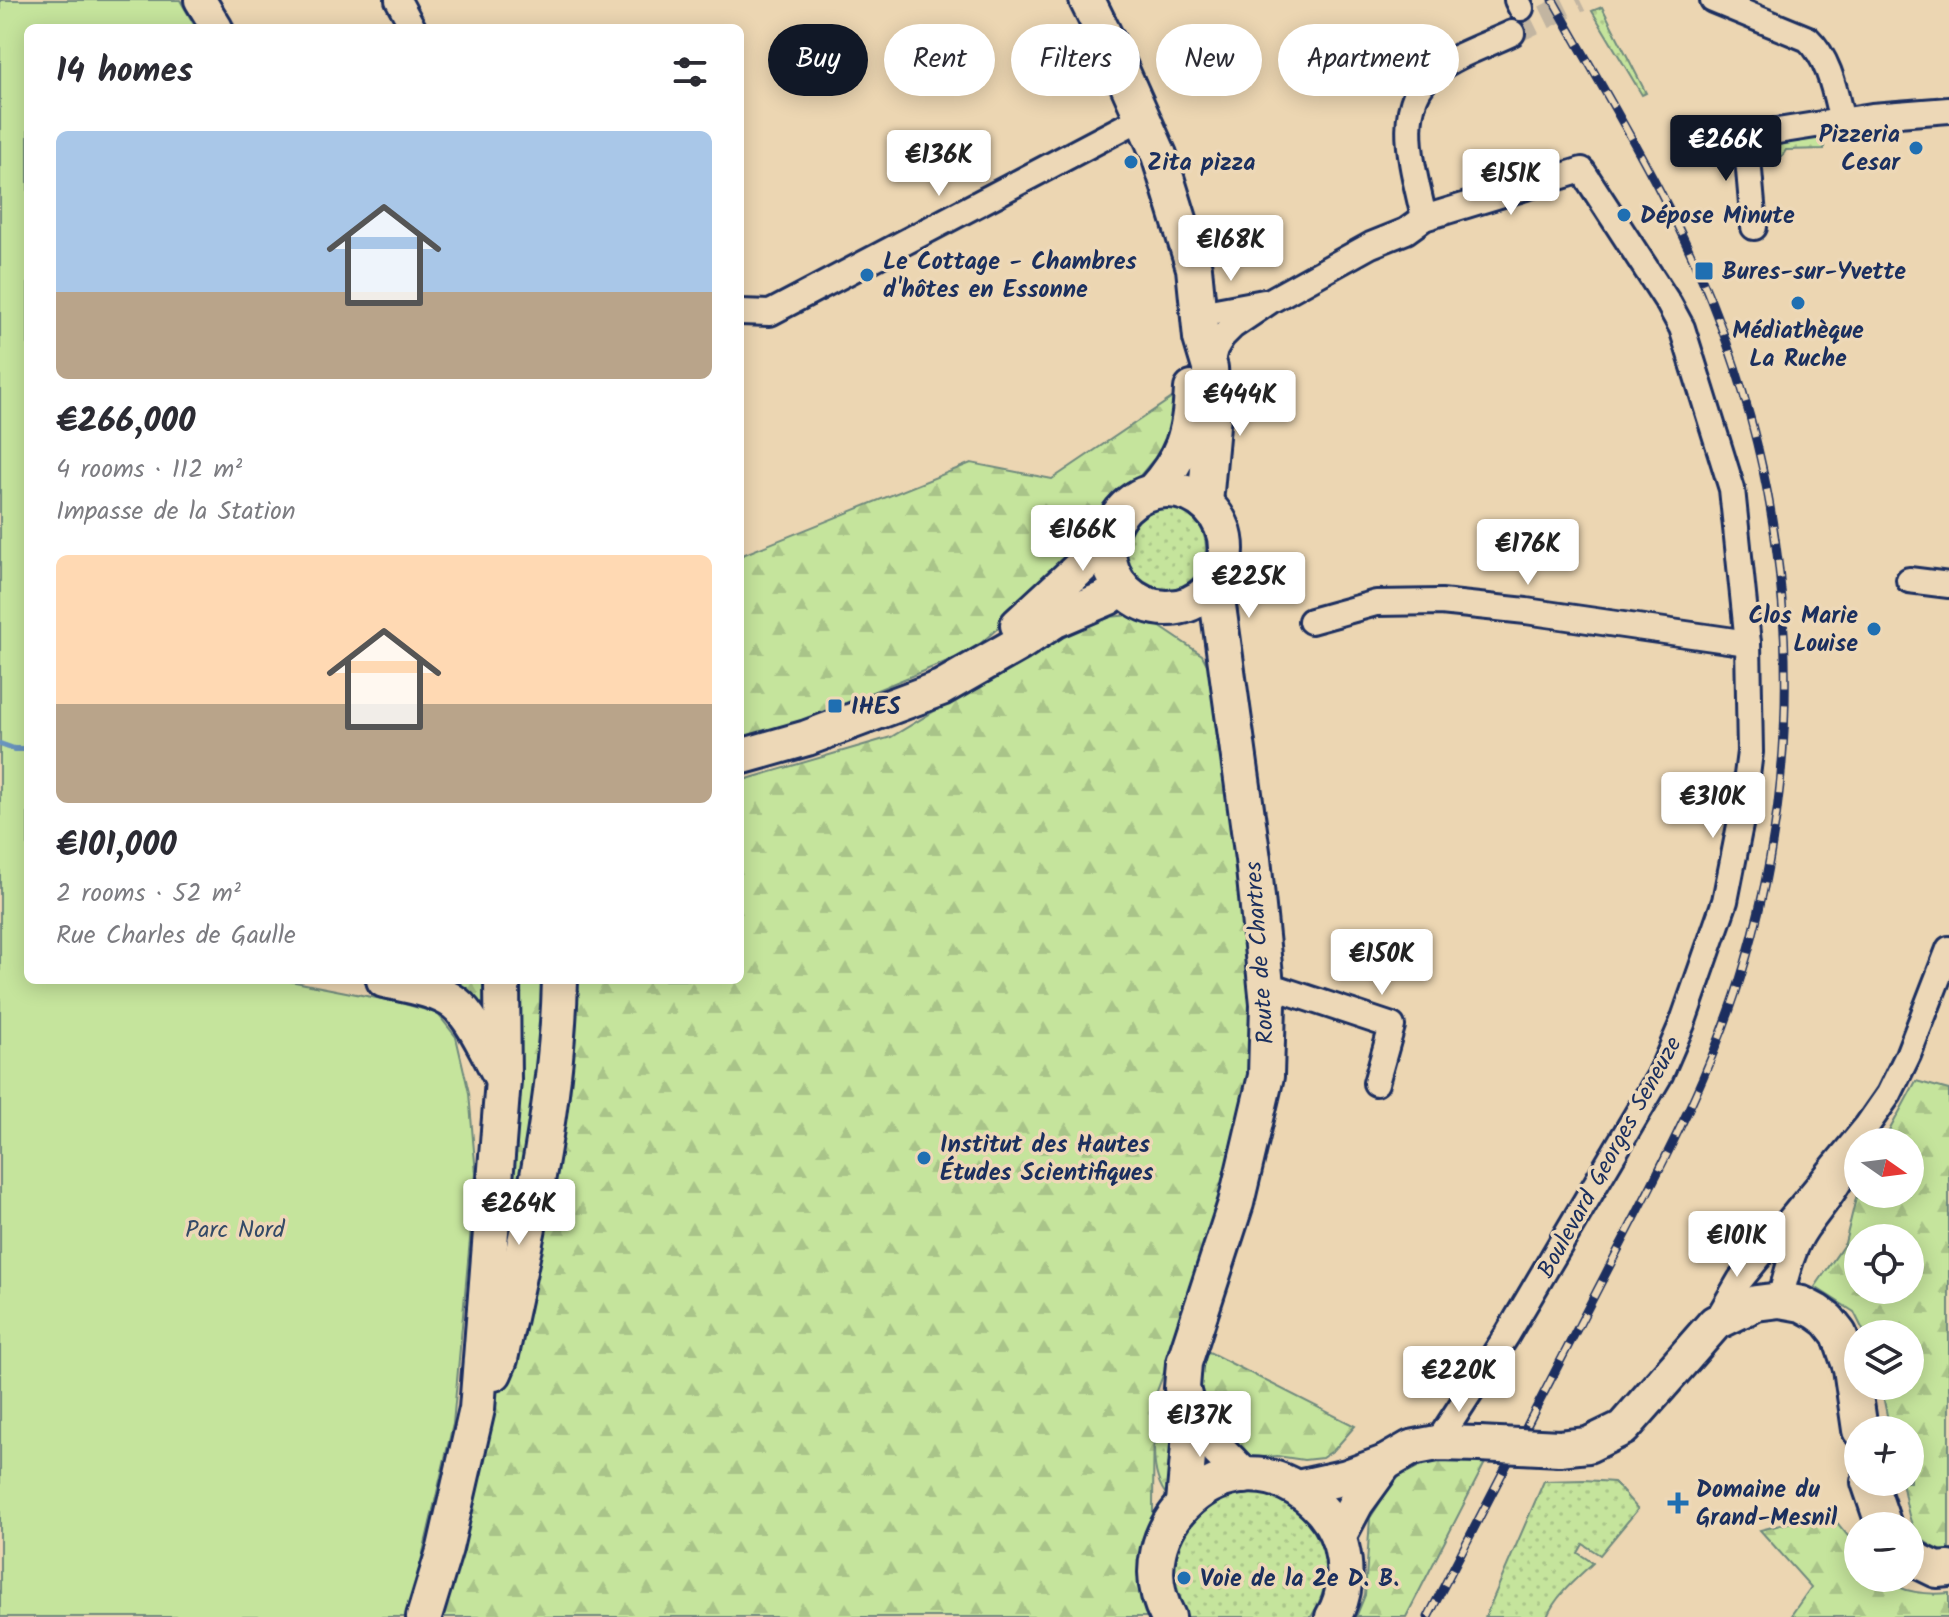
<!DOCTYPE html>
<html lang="en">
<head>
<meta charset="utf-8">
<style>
	body { margin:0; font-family:Kalam,sans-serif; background:#f2f2f3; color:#2b2b33; height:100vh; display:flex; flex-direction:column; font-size:30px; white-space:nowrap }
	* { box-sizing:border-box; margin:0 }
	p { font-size:26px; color:#7c7c81 }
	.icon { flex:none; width:44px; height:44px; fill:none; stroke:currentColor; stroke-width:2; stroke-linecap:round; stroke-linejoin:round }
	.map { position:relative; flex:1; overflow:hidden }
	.panel { position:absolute; left:24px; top:24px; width:720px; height:960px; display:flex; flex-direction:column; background:#fff; border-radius:12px; box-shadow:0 4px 20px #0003 }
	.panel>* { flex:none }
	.banner { position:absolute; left:768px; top:24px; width:760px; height:72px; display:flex; gap:16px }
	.needle { width:52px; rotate:104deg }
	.tools { position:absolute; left:1844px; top:1128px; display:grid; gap:16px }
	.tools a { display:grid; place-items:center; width:80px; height:80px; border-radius:50%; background:#fff; box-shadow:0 4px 20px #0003; font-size:40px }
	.price { position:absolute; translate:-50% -68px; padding:0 18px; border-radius:8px; background:#fff; color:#222; font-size:26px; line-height:52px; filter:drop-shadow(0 2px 4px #0008) }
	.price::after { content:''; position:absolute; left:50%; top:48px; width:24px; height:18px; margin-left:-12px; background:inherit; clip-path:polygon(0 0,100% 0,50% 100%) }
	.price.on { background:#111827; color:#fff }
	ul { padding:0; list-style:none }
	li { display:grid; align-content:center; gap:16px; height:424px; padding:0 32px }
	li span { display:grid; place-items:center; height:248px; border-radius:12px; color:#555 }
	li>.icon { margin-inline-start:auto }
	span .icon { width:144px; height:144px; fill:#fffc; stroke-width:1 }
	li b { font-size:34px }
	h2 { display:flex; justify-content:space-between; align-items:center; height:96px; padding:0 32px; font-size:34px }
	.pill { padding:0 28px; border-radius:36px; background:#fff; box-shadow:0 4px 20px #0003; font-size:28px; line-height:72px }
	.pill.on { background:#111827; color:#fff }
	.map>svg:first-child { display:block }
	.grass { fill:url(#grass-dots); stroke:#708a7d; stroke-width:2 }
	.forest { fill:url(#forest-firs); stroke:#708a7d; stroke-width:2; fill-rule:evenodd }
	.park { fill:#c5e49c; stroke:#708a7d; stroke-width:2 }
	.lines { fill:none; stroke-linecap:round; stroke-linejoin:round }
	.stream { stroke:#6994be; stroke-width:6 }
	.minor-tunnel { stroke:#c2b5a1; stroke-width:24; stroke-dasharray:24 12; stroke-linecap:butt }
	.minor-casing { stroke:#1b2f5e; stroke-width:30 }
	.tertiary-casing { stroke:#1b2f5e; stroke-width:36 }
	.secondary-casing { stroke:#1b2f5e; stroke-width:40 }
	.minor { stroke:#edd8b7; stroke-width:24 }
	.tertiary { stroke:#edd8b7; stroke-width:30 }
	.secondary { stroke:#edd8b7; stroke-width:34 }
	.rail-casing { stroke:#1b2f5e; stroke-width:9 }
	.rail { stroke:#edd8b7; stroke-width:6; stroke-dasharray:18; stroke-linecap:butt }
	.secondary-bridge-casing { stroke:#1b2f5e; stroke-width:40; stroke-linecap:butt }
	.secondary-bridge { stroke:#edd8b7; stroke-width:34 }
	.poi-dot { fill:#1f6fb2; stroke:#edd8b7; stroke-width:3 }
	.labels { text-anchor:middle; stroke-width:7; stroke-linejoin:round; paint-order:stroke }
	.poi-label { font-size:24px; font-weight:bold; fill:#1b2f5e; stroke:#edd8b7; text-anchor:start }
	.street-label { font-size:24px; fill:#1b2f5e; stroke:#edd8b7 }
	.park-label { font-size:24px; fill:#344a67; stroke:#edd8b7 }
</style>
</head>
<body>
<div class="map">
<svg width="1949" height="1617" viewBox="0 0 1949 1617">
	<defs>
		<pattern id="grass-dots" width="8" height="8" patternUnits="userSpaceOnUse" patternTransform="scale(2)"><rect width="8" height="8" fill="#c5e49c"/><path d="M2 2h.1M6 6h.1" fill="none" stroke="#a9c489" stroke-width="1.8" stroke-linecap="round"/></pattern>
		<pattern id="forest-firs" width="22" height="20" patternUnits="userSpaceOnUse" patternTransform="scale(2)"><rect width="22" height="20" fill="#c5e49c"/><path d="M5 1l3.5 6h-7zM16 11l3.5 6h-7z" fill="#a9c489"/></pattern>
	</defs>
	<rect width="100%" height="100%" fill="#ecd6b2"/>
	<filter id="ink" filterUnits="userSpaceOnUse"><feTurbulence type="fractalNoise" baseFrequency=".0125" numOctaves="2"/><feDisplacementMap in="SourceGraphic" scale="16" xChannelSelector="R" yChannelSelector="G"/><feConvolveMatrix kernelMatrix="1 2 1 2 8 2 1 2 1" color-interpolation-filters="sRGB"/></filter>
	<g filter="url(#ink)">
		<g class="grass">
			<path d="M1602,7L1646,93L1642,95L1592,11Z"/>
			<path d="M1824,136V149L1786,150L1782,156H1776L1764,146Z"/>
			<circle cx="1164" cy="548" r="42"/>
			<path d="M1169,1398L1182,1435L1173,1487L1165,1493C1149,1470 1151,1420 1169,1398Z"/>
			<path d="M1584,1480L1614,1482L1638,1509L1600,1555L1583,1544L1578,1553L1593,1563C1576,1579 1556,1595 1547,1617H1485L1544,1481Z"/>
			<path d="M1245,1491C1311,1497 1349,1559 1311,1617H1182L1174,1602L1169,1557L1202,1505Z"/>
		</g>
		<g class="forest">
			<path d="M1175,396L1182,425L1058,575L972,651L785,728L740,742V556L971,463L1052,479Z"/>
			<path d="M1141,614L1202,655L1222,693L1256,976V1079L1227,1207L1154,1399L1152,1617H428L452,1552L541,1236L511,1175V980H740V781L891,737L1088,619Z"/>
			<path d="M436,980H484V1004L472,1005Z"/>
			<path d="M1916,1081L1949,1090V1553C1908,1541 1910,1519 1902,1482H1910V1430H1890L1881,1386H1910V1334H1865L1854,1312L1815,1287L1845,1243L1858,1190V1194H1910V1142H1883ZM1858,1238H1910V1290H1858Z"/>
			<path d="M1201,1348L1355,1426L1334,1450L1322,1458L1304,1460L1277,1456L1249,1458L1214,1426L1201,1400Z"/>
			<path d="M1437,1457L1487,1459L1406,1617H1356L1365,1595L1370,1518L1396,1478Z"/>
			<path d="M1829,1513L1858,1548V1578H1885C1900,1593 1929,1595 1949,1593V1617H1796L1792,1614L1811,1587L1760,1530Z"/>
		</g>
		<path class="park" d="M0,0H180L196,28H28V980H285L397,1002L437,1013L456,1037L469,1093L476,1174L453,1424L408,1617H0Z"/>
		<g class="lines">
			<path class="stream" d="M0,744L14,749H28"/>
			<path class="minor-tunnel" d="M1512,33L1580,0"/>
			<g class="minor-casing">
				<g id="minor">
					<path d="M398,0L413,28"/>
					<path d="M1517,0L1521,8"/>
					<path d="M1713,0L1808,39C1830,60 1835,93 1842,121"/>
					<path d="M1424,218C1415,173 1391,106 1434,72C1455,55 1487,45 1512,33"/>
					<path d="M1754,227L1746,136L1872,116L1949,110"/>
					<path d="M740,312L770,313L1143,117"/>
					<path d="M1200,314L1264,302"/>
					<path d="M1210,368L1215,349L1222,337L1233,326L1270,301L1371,245L1406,231L1424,218L1582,170L1669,304L1682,328L1732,489L1748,643L1750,752L1742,815L1725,901L1682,1024L1660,1075L1507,1335L1437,1443"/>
					<path d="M1909,580L1949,585"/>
					<path d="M1311,621L1376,603L1441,602L1526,611L1748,643"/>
					<path d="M1265,984L1392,1026L1376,1083"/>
					<path d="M1780,1300C1786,1276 1792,1249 1806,1229C1819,1210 1835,1193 1845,1171"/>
					<path d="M1715,1323L1740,1280L1866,1127L1889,1094L1908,1055L1949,949"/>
				</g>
			</g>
			<g class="tertiary-casing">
				<path id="tertiary" d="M200,0L217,28"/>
			</g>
			<g class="secondary-casing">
				<g id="secondary">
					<path d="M1087,0L1119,65L1159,155L1194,268L1201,338L1210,368L1213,414L1205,503"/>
					<circle cx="1167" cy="549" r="59"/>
					<path d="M1152,492C1183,458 1190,434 1192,389"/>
					<path d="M1018,625L1109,541"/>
					<path d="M740,757L807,738L941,688L1020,643L1055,620L1109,597L1121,586"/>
					<path d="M384,980C406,985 436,989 455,1003C473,1017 490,1057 502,1078"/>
					<path d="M494,1373L500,1359C527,1234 557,1108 560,980"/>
					<path d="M1191,1422L1244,1476"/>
					<path d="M1559,1448L1588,1445L1623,1428L1715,1323L1756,1303L1780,1300L1802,1304L1817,1312L1828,1320L1839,1334L1851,1368L1860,1430"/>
					<path d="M1869,1482L1884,1526"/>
					<path d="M1297,1488L1347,1477L1385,1463L1411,1448L1437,1443L1479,1444"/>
					<path d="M1184,1503L1191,1422L1182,1388L1184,1363L1236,1203L1266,1076L1268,1004L1253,859L1215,584"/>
					<path d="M1338,1537L1356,1503L1385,1463"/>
					<path d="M1910,1557L1937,1570L1949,1569"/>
					<path d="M424,1617L445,1548L477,1409L503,1080L502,980"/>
					<path d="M1168,1617C1120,1529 1228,1432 1307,1496C1323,1509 1336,1526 1341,1546C1347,1569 1346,1596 1333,1617"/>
				</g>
			</g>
			<use href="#minor" class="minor"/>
			<use href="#tertiary" class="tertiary"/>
			<use href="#secondary" class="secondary"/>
			<g class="rail-casing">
				<path id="rail" d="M1428,1617C1487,1503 1546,1389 1605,1275C1657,1174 1713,1073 1745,963C1807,751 1797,525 1718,319C1676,207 1611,104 1553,0"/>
			</g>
			<use href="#rail" class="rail"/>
			<g class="secondary-bridge-casing">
				<path id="secondary-bridge" d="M1479,1444L1559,1448"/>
			</g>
			<use href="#secondary-bridge" class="secondary-bridge"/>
		</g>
	</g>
	<g class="poi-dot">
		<circle cx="1916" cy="148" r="8"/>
		<circle cx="1131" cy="162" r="8"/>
		<circle cx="1624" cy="215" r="8"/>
		<rect x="1694" y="261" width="20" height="20" rx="4"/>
		<circle cx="867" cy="275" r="8"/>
		<circle cx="1798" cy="303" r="8"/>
		<circle cx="1874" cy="629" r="8"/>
		<rect x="827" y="698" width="16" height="16" rx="4"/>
		<circle cx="924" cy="1158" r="8"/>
		<path d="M1674 1491h8v8h8v8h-8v8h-8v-8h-8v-8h8z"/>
		<circle cx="1184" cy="1578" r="8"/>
	</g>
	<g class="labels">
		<g class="poi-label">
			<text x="1900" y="142" text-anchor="end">Pizzeria<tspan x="1900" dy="28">Cesar</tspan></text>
			<text x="1147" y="170">Zita pizza</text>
			<text x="1640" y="223">Dépose Minute</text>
			<text x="883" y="269">Le Cottage - Chambres<tspan x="883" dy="28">d'hôtes en Essonne</tspan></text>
			<text x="1722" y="279">Bures-sur-Yvette</text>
			<text x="1798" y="338" text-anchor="middle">Médiathèque<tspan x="1798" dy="28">La Ruche</tspan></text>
			<text x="1858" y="623" text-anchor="end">Clos Marie<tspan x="1858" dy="28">Louise</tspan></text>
			<text x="851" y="714">IHES</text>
			<text x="940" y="1152">Institut des Hautes<tspan x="940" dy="28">Études Scientifiques</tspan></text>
			<text x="1696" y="1497">Domaine du<tspan x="1696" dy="28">Grand-Mesnil</tspan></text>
			<text x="1200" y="1586">Voie de la 2e D. B.</text>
		</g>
		<g class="street-label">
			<text transform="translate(1259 953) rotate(-94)" y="8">Route de Chartres</text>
			<text transform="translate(1609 1157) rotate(-61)" y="8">Boulevard Georges Seneuze</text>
		</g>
		<g class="park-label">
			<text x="235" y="1237">Parc Nord</text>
		</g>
	</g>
</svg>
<div class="tools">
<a><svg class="needle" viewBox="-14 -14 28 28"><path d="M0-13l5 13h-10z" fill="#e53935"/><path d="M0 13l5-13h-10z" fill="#7c7c81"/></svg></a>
<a><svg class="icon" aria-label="locate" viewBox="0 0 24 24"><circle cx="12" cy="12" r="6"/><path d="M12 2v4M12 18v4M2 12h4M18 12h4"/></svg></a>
<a><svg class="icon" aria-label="layers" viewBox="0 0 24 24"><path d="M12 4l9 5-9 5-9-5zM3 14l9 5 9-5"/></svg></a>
<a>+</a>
<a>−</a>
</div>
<b class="price on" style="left:1726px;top:183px">€266K</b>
<b class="price" style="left:939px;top:198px">€136K</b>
<b class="price" style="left:1511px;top:217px">€151K</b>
<b class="price" style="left:1231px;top:283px">€168K</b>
<b class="price" style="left:1240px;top:438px">€444K</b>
<b class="price" style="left:1083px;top:573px">€166K</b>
<b class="price" style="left:1528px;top:587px">€176K</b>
<b class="price" style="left:1249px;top:620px">€225K</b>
<b class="price" style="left:1713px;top:840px">€310K</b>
<b class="price" style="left:1382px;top:997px">€150K</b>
<b class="price" style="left:519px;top:1247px">€264K</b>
<b class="price" style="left:1737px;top:1279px">€101K</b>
<b class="price" style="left:1459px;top:1414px">€220K</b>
<b class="price" style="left:1200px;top:1459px">€137K</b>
<div class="banner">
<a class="pill on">Buy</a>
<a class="pill">Rent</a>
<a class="pill">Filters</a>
<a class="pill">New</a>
<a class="pill">Apartment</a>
</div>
<section class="panel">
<h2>14 homes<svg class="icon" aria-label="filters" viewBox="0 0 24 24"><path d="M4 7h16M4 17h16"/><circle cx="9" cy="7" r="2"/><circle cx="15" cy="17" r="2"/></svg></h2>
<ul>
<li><span style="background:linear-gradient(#a9c7e8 65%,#b9a48a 0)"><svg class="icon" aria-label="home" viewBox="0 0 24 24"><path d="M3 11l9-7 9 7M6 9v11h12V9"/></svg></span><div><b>€266,000</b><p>4 rooms · 112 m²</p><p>Impasse de la Station</p></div></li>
<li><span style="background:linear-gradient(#ffd9b3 60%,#b9a48a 0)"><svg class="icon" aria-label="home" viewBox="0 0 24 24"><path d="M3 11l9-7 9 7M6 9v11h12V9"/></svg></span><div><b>€101,000</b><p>2 rooms · 52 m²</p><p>Rue Charles de Gaulle</p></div></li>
</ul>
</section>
</div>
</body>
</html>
